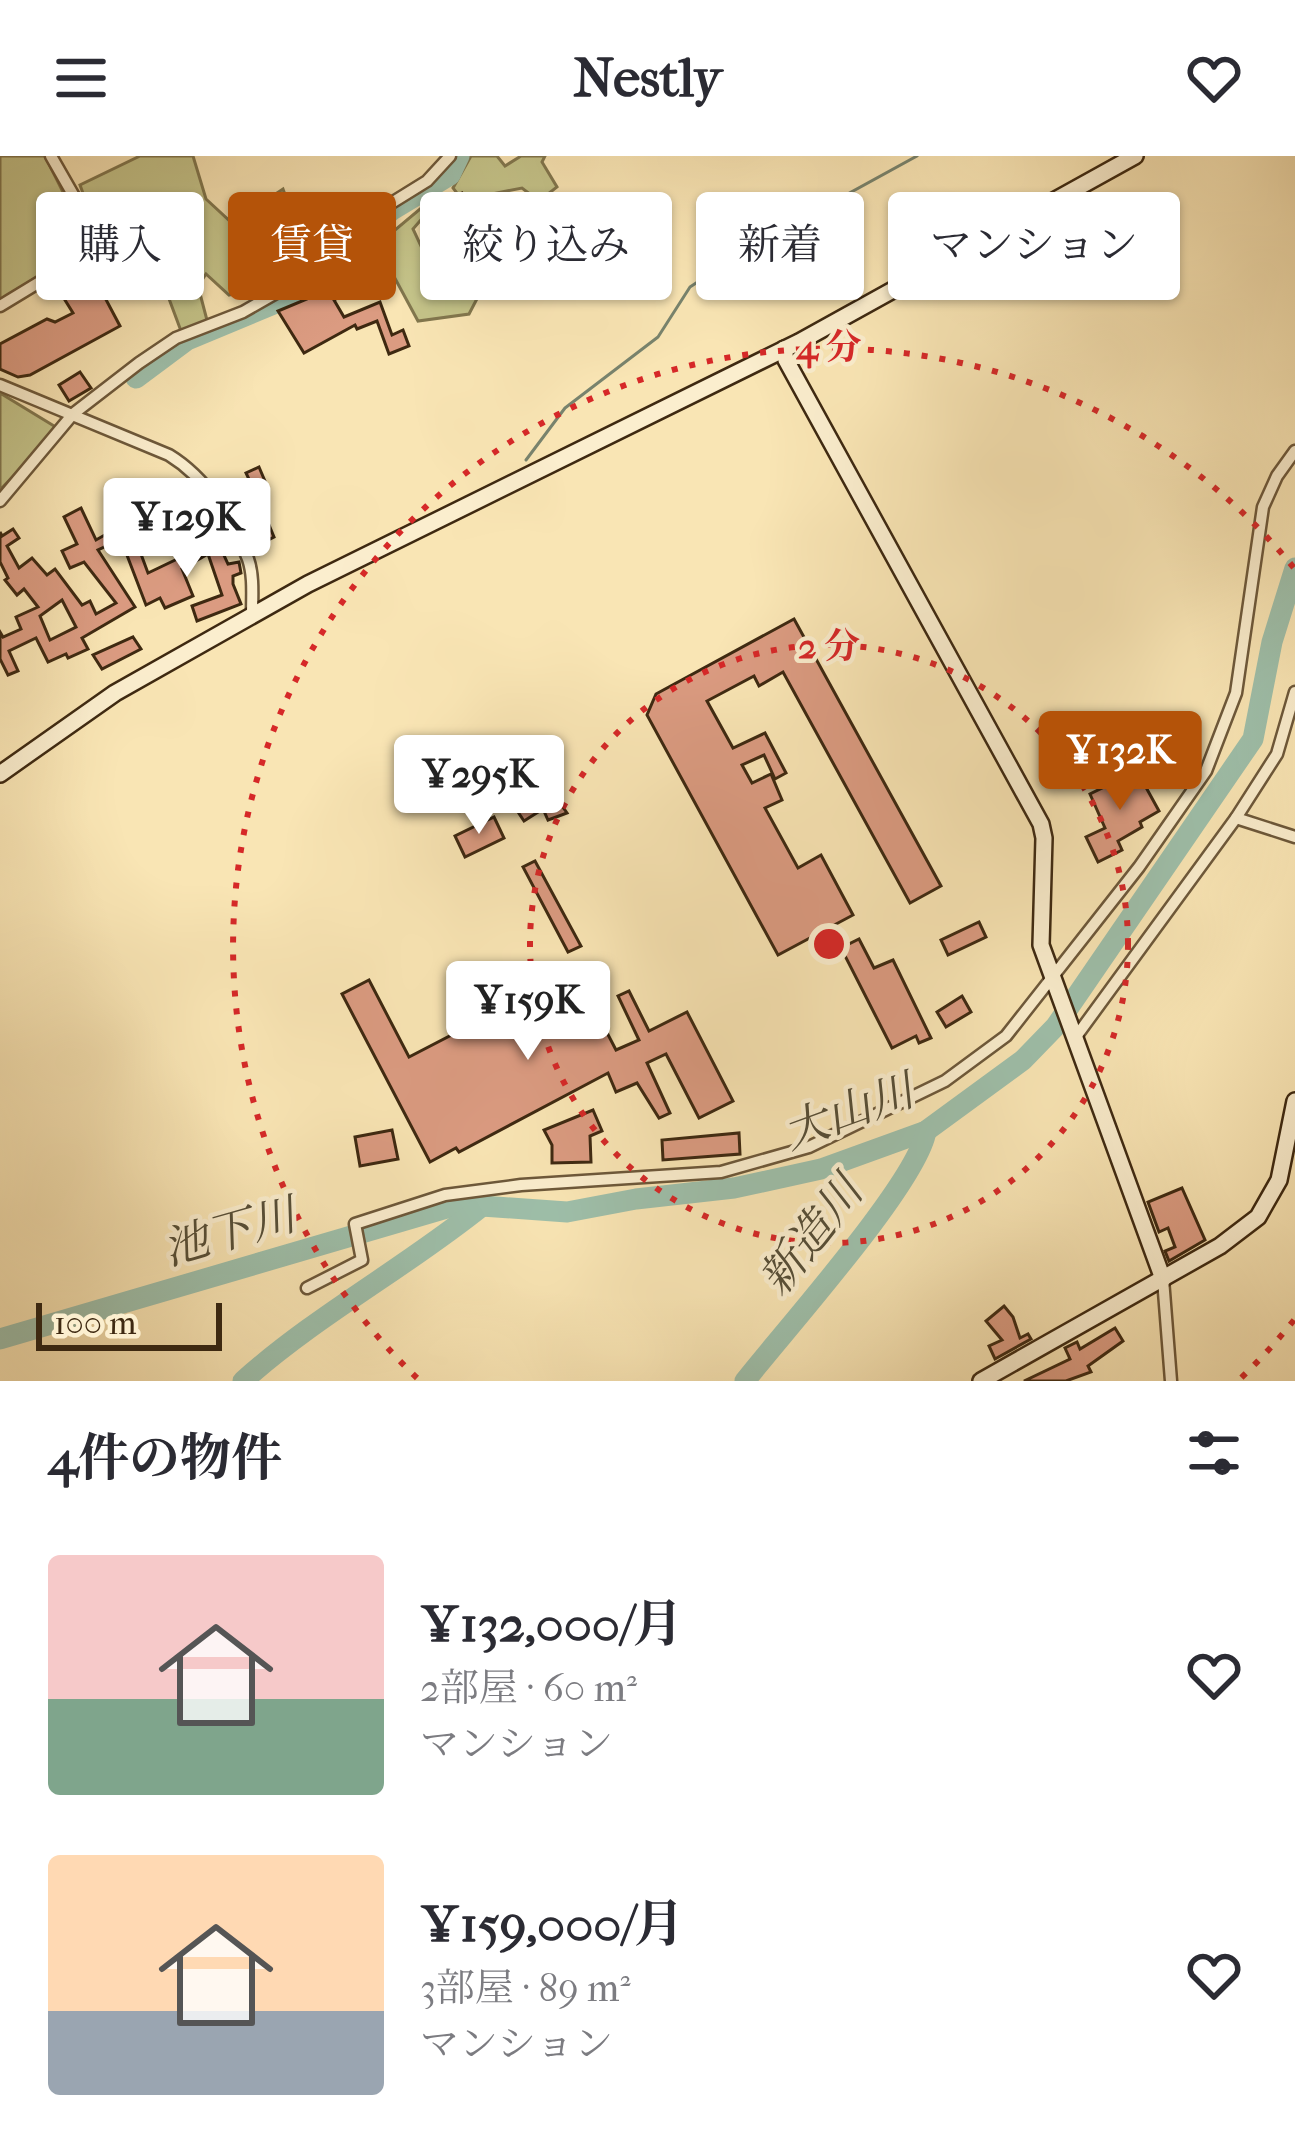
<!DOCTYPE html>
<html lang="ja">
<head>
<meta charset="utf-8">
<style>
	body { margin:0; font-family:"IM FELL French Canon","Noto Serif JP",serif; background:#f7f7f7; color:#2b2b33; height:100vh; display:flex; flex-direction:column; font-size:45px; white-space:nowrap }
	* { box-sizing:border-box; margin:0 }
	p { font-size:39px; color:#7c7c81 }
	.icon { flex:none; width:66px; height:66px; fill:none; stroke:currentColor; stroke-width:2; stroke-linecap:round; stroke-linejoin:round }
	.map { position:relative; height:1225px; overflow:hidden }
	.details { display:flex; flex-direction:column; background:#fff; flex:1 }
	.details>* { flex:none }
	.banner { position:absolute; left:36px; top:36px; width:1224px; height:108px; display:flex; gap:24px }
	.scale { position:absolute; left:36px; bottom:30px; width:186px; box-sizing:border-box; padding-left:12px; border:6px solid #3e2911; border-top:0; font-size:33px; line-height:42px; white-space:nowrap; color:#3e2911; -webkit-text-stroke:9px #fbeece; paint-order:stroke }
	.price { position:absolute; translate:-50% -102px; padding:0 27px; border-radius:12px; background:#fff; color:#222; font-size:39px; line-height:78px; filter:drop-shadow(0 3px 6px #0008) }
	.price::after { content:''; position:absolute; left:50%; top:72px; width:36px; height:27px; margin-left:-18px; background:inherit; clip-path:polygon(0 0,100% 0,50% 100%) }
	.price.on { background:#b45309; color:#fff }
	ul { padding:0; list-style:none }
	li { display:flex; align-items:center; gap:36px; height:300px; padding:0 48px }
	li span { display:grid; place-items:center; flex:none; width:336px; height:240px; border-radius:12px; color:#555 }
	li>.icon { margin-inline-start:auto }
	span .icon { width:144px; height:144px; fill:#fffc; stroke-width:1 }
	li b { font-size:51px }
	h2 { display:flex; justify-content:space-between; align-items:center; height:144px; padding:0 48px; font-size:51px }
	.tag { padding:0 42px; border-radius:12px; background:#fff; box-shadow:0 3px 9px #0004; font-size:42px; line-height:108px }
	.tag.on { background:#b45309; color:#fff }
	header { display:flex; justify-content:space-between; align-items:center; height:156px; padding:0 48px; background:#fff; font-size:54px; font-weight:800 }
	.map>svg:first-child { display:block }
	.green { fill:#c4c389; stroke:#81764d; stroke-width:3 }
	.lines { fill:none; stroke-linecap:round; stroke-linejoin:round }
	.stream { stroke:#78836d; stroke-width:3 }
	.river { stroke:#9ebfaa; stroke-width:21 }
	.building { fill:#db9b81; stroke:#3e2911; stroke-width:3; fill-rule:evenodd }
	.street-casing { stroke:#6d583a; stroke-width:15 }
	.secondary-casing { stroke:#3e2911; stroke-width:20 }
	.street { stroke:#fbeece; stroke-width:10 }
	.secondary { stroke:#fbeece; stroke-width:15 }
	.ring { fill:none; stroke:#d62828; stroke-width:6; stroke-dasharray:6 12 }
	.labels { text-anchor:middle; stroke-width:9; stroke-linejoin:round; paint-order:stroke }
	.water-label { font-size:45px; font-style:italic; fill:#564e37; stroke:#fbeece }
	.centre { fill:#d62828; stroke:#fbeece; stroke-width:6 }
	.ring-label { font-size:36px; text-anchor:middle; font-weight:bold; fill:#d62828; stroke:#fbeece; stroke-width:9; stroke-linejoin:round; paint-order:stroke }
</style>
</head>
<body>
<header><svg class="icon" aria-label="menu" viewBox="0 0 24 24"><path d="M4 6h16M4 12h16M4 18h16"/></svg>Nestly<svg class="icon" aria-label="heart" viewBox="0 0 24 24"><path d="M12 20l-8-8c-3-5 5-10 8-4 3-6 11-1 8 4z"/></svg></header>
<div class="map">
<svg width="1295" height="1225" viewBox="0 0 1295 1225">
	<rect width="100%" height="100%" fill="#f9e5b4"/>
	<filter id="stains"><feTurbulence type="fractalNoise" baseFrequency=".00167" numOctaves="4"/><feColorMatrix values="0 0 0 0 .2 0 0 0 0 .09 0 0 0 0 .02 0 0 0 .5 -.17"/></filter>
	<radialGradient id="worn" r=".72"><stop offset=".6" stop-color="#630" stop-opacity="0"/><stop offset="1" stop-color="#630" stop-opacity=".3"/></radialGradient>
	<g class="green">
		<path d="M0,0H45L84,78L69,101L0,144Z"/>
		<path d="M140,0H193L206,43L232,67L283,33L293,60L284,76L266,83L262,131L229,139L206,118L198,130L208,168L181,175L165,132L111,114L80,29Z"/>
		<path d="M471,0H497L505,10L521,0H545L542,6L557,31L539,45L522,32L492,38V67L474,60L453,32Z"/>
		<path d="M426,48L432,51L413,73L428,105L449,124L467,112L481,135L469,158L418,165L377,89Z"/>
		<path d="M0,237L59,273L0,334Z"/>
	</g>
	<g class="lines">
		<path class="stream" d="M526,304L565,252L658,181L690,131L751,91L917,0"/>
		<g class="river">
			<path d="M136,222L187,184L288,142L392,54L450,19L459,0"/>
			<path d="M0,1183L447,1052L482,1050L567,1056L636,1043L734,1032L821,1013L926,975L1023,904L1056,870L1253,583L1272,486L1295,412"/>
			<path d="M243,1225C317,1159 405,1112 482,1050"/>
			<path d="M745,1225C784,1175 918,1026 926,975"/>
		</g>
	</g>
	<g class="building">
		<path d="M462,37L484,85L438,112L428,100L453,81L445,65L459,58L451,42Z"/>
		<path d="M91,105L109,134L103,138L120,170L30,219L18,221L0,213V188L47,163L55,166L73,157L55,128Z"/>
		<path d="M366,109L370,121L354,127L356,132L334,144L344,161L380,146L392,179L403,174L409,190L389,198L377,165L357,173L355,169L304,197L278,155L319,138Z"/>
		<path d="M80,216L91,232L69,245L59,229Z"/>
		<path d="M259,311L267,330L255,335L274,381L254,391L233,345L255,336L246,317Z"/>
		<path d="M81,352L96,384L110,376L115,386L98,394L135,451L82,482L88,493L68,502L66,498L48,506L36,482L9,495L18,515L8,519L0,503V476L3,481L21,473L16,461L38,451L24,433L17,439L5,424L8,422L0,406V376L2,380L13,373L19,382L7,390L19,412L32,402L47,419L55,413L82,449L90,445L96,458L116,447L84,406L70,412L62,395L77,388L64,361ZM62,444L76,471L50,484L40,460Z"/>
		<path d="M217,384L228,408L239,406L241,417L233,420V428L241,448L197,465L192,450L222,439L208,398L182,413L193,440L165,452L160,442L146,449L125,394L138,390L148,417Z"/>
		<path d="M794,463L941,730L910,747L783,516L759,530L754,520L707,545L733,592L765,577L786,617L775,623L764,599L742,609L752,627L771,618L782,644L765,652L798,712L821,699L853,759L778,799L647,559L656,538Z"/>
		<path d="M133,481L141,493L102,513L93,499Z"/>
		<path d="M1137,615L1159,655L1140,666L1142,671L1118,685L1122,694L1098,706L1086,681L1105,672L1090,638Z"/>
		<path d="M551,634L567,657L548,664L543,653L524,665L512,647L521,641L527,651Z"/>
		<path d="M494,661L504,682L465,701L455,680Z"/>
		<path d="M535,705L581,790L568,796L523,711Z"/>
		<path d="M979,766L986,781L948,799L941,784Z"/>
		<path d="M859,783L874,812L893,804L931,882L919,887L916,880L892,892L841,792Z"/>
		<path d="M575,815L616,894L639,884L618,840L629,835L649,875L687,856L733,945L699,962L666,898L647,907L670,957L659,962L637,927L616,936L608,917L459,996L456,992L430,1006L342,838L369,824L409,901Z"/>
		<path d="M962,840L971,856L946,871L937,856Z"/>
		<path d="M593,954L602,975L590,980L591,1006L552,1007V989L544,974Z"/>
		<path d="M392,974L398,1003L360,1010L355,981Z"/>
		<path d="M739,977L740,998L663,1004L662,984Z"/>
		<path d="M1182,1032L1205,1084L1169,1105L1165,1095L1175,1091L1168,1072L1159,1076L1148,1046Z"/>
		<path d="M1004,1150L1013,1161L1020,1182L1028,1178L1031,1183L995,1203L989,1190L1002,1184L986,1165Z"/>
		<path d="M1115,1172L1123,1185L1088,1210L1091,1216L1066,1225H1024L1070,1203L1065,1192L1077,1186L1080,1193Z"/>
	</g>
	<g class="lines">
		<g class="street-casing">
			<g id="street">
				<path d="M0,150L84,99L91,87L83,56L51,0"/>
				<path d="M0,229L169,299C205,321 233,363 248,403C254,420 252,441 252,459"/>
				<path d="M0,345L73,258L139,207L176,182L243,156L292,128L377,56L427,25L450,0"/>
				<path d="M1236,662L1295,681"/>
				<path d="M1075,882L1236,662L1277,598L1295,536"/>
				<path d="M1163,1123L1171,1225"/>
				<path d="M307,1132L362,1104L355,1068L445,1039L521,1029L721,1016L809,991L945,925L1006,880L1139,711L1206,615L1236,537L1263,351L1277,320L1295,295"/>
			</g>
		</g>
		<g class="secondary-casing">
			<g id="secondary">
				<path d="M784,193L786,204L1041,668L1044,682L1041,789L1163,1123"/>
				<path d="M0,618L115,537L308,428L799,186L1135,0"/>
				<path d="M981,1225L1220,1090L1258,1061L1279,1024L1295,945"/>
			</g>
		</g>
		<use href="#street" class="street"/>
		<use href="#secondary" class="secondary"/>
	</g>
	<g class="ring">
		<circle cx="829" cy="788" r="299"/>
		<path d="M1294 1164A598 598 0 0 1 1241 1222M417 1222A598 598 0 1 1 1294 412"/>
	</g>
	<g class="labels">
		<g class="water-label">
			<text transform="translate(848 955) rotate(-20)" y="16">大山川</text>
			<text transform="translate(229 1075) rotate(-16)" y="16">池下川</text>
			<text transform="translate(810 1079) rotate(-52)" y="16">新造川</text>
		</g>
	</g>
	<circle cx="829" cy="788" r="18" class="centre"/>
	<g class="ring-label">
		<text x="829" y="203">4 分</text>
		<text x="829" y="502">2 分</text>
	</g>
	<rect width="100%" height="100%" filter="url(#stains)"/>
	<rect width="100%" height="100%" fill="url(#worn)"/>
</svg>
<div class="scale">100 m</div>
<b class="price" style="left:187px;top:424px">¥129K</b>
<b class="price on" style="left:1120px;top:657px">¥132K</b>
<b class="price" style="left:479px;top:681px">¥295K</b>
<b class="price" style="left:528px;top:907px">¥159K</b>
<div class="banner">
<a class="tag">購入</a>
<a class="tag on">賃貸</a>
<a class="tag">絞り込み</a>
<a class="tag">新着</a>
<a class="tag">マンション</a>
</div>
</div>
<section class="details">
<h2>4件の物件<svg class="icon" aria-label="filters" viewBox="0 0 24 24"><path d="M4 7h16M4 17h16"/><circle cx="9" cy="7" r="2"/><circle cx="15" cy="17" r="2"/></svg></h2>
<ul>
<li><span style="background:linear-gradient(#f6c9c9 60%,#7fa58c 0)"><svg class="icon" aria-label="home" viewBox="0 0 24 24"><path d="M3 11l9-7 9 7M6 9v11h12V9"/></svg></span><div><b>¥132,000/月</b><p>2部屋 · 60 m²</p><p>マンション</p></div><svg class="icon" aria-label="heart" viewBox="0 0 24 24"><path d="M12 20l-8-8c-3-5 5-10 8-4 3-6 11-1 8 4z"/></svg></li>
<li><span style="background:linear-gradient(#ffd9b3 65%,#9aa5b1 0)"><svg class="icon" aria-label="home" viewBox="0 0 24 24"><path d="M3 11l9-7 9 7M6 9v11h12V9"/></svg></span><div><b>¥159,000/月</b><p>3部屋 · 89 m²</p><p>マンション</p></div><svg class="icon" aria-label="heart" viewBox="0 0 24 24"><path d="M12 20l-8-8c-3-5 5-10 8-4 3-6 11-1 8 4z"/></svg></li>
</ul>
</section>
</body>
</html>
